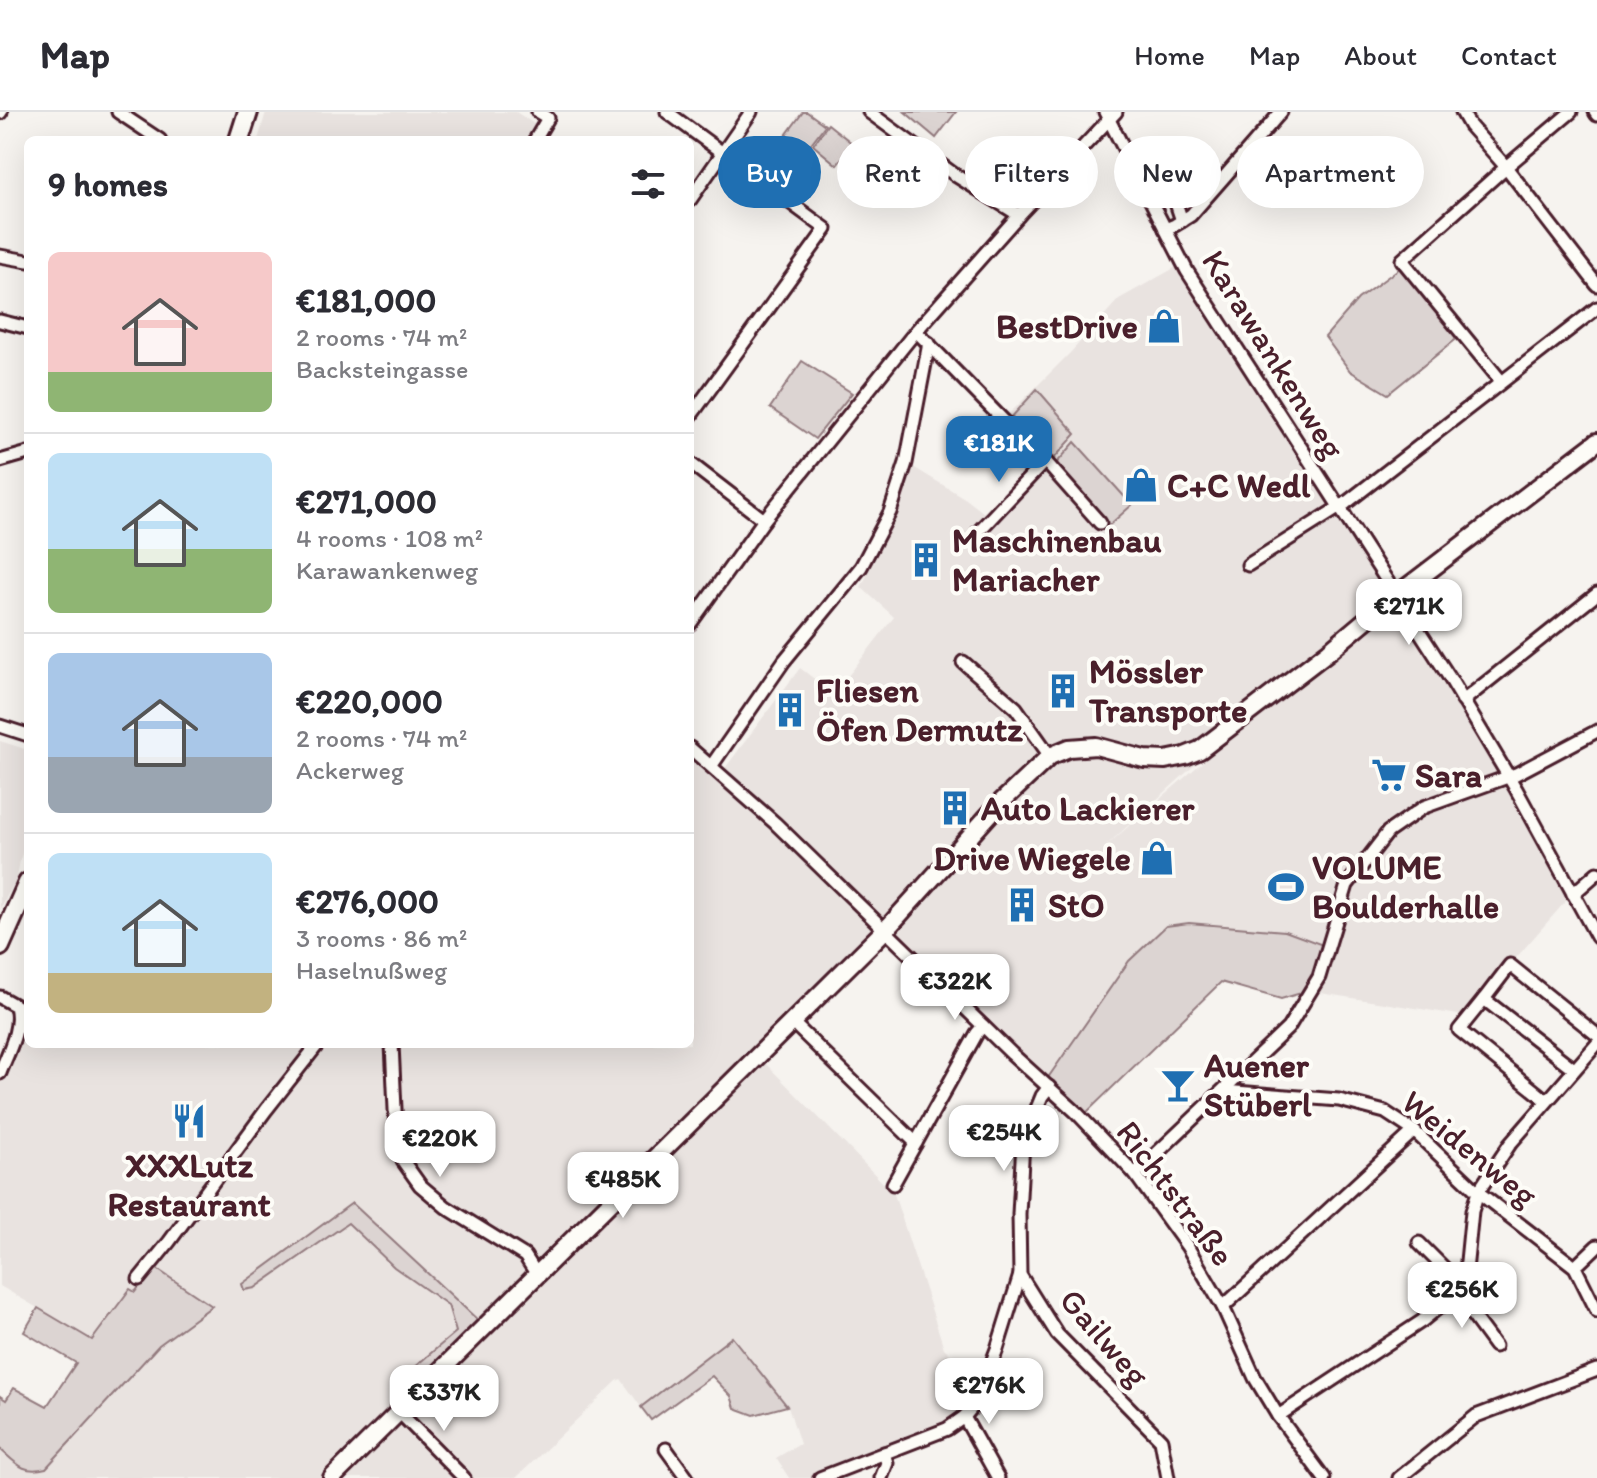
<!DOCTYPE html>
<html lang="en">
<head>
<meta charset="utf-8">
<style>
	body { margin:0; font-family:Itim,sans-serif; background:#f2f2f3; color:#2b2b33; height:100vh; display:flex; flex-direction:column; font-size:30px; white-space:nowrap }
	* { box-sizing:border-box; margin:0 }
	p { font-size:26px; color:#7c7c81 }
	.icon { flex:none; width:44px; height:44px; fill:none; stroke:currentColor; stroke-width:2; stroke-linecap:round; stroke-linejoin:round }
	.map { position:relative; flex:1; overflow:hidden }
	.panel { position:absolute; left:24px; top:24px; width:670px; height:912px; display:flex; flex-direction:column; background:#fff; border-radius:12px; box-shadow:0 8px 32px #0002 }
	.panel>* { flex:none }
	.top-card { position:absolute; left:718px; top:24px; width:758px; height:72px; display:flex; gap:16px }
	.price { position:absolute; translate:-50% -68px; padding:0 18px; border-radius:16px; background:#fff; color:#222; font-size:26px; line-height:52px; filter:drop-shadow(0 2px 4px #0008) }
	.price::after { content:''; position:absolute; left:50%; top:48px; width:24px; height:18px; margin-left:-12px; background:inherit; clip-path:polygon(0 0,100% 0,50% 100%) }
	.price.current { background:#1f6fb2; color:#fff }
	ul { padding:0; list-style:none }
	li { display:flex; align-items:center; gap:24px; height:200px; padding:0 24px }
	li+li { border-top:2px solid #e1e1e2 }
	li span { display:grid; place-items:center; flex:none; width:224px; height:160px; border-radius:12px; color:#555 }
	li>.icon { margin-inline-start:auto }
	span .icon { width:96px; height:96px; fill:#fffc; stroke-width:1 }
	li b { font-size:34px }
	h2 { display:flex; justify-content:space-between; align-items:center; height:96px; padding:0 24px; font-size:34px }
	.tag { padding:0 28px; border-radius:36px; background:#fff; box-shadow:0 8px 32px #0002; font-size:28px; line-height:72px }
	.tag.current { background:#1f6fb2; color:#fff }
	header { display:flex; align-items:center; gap:48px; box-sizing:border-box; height:112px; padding:0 40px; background:#fff; border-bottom:2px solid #e1e1e2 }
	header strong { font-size:38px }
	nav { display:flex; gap:44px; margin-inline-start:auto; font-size:28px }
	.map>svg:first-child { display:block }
	.built { fill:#e9e3e0; fill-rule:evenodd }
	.green { fill:#dcd4d2; stroke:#937a7e; stroke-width:2 }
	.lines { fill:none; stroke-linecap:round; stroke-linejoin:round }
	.street-casing { stroke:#4a1f2b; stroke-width:17 }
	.secondary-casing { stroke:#4a1f2b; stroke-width:22 }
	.primary-casing { stroke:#4a1f2b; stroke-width:24 }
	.street { stroke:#fdfcf7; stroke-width:11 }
	.secondary { stroke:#fdfcf7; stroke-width:16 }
	.primary { stroke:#fdfcf7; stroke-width:18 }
	.labels { text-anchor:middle; stroke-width:8; stroke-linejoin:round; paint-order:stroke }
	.poi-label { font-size:34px; font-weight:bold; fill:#4a1f2b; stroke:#fdfcf7; text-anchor:start }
	.street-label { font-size:34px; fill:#4a1f2b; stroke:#fdfcf7 }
</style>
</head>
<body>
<header>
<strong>Map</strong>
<nav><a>Home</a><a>Map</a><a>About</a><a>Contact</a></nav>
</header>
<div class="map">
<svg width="1597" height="1366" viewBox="0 0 1597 1366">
	<rect width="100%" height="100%" fill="#f6f3ef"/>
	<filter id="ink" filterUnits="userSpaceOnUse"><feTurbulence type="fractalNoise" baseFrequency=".0125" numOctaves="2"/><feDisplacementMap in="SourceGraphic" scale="16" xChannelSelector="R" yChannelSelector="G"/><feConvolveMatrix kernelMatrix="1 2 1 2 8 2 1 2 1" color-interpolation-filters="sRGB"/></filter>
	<g filter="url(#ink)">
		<g class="built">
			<path d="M266,0H516L537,14L529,28H258Z"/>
			<path d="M1178,154L1385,480L1098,741L1393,484L1572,782L1465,904L1308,879L1285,819L1189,811L1166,814L1129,849L1045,970L885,830L765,951L894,1082L944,1236L977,1269L971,1287L942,1312L816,1366H789L776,1346L800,1332L788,1294L732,1225L641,1295L621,1267L617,1269L516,1366H0V1337L17,1352L46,1356L159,1233L212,1194L135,1180L129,1177L92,1228L0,1174V943L28,862V932H690V645L717,667L800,556L834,582L894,505L861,475L894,410L910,353L966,387L993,408L1047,350L1005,306L1070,241L1119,187ZM352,1091L480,1210L412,1257L456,1220L448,1193L394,1155L348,1110L242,1173Z"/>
			<path d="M0,629L28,638V724L20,748L17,766L0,797Z"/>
		</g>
		<g class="green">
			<path d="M803,0H807L825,13L778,75L759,60Z"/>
			<path d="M905,0H956L936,26Z"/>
			<path d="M828,12L853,32L837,53L813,33Z"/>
			<path d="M1401,155L1460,224L1388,282L1350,259L1325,225L1358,187Z"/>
			<path d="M802,249L852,281L815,327L770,296Z"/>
			<path d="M1037,277L1076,322L1050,351L1009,308Z"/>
			<path d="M1075,330L1132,393L1106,416L1054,354Z"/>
			<path d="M1189,811L1285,819L1323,833L1308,879L1281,887L1221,870L1083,1004L1045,970L1129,849L1166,814Z"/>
			<path d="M352,1091L480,1210L414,1276L412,1257L456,1220L448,1193L394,1155L348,1111L255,1176L244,1178L242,1172Z"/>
			<path d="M154,1155L212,1194L159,1233L46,1356C23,1362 17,1352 0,1337V1284L6,1288L14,1276L47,1294L76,1251L24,1220L38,1196L92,1228L130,1177L135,1180Z"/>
			<path d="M732,1225L787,1294L754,1303L735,1296L731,1284L712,1264L651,1308L641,1295Z"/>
		</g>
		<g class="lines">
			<g class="street-casing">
				<g id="street">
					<path d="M118,0L160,28"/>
					<path d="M667,0L826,117L690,305"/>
					<path d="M869,0L955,63L1019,103"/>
					<path d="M1105,0L1187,159L1451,568L1516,677L1597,825"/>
					<path d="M1462,0L1470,14L1506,55L1597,173"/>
					<path d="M1595,0L1597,3"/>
					<path d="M0,1L1,0"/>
					<path d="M535,28L548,6L538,0"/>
					<path d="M1165,41L1177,94L1182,109"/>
					<path d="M690,88L751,0"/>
					<path d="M1165,117L1175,113L1191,103L1281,0"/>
					<path d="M0,144L28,149"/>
					<path d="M0,209L28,216"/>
					<path d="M916,219L1005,310L1045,349L1100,411"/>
					<path d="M1501,269L1402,148L1506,55L1571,0"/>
					<path d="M0,349L28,341"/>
					<path d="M690,351L764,408"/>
					<path d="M978,420L1045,349"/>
					<path d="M1248,453L1346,391L1597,196"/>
					<path d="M690,512L764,408L916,219L1019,103L1116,0"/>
					<path d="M963,550L1016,596L1050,644"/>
					<path d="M1463,589L1597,482"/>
					<path d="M0,614L28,623"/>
					<path d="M690,636L775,711L1012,942L1076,1000L1135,1062L1187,1134L1223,1195L1255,1266L1278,1304L1324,1366"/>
					<path d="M712,653L784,549L861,455L890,400L906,351L929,231"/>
					<path d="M1573,782L1597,761"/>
					<path d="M0,885L16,894C22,916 8,940 0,961"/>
					<path d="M1484,887L1510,853L1597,923"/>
					<path d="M792,910L916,1031"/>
					<path d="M392,932L396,1019L403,1049L420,1073L446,1095L525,1144L537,1163"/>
					<path d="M1049,975L1042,984L1023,1030L1019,1102L1020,1163L1057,1222L1161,1328L1168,1366"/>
					<path d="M1223,979L1339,988L1385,1000L1414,1019L1478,1080L1575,1155L1597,1199"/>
					<path d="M1546,988L1459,918L1484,887L1574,957"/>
					<path d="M1135,1062L1288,916L1319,865L1347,773L1388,720L1424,695L1516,662L1597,619"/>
					<path d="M893,1072L977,921L983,914"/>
					<path d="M1419,1131L1460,1172"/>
					<path d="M1575,1155L1597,1134"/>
					<path d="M139,1167L169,1130L266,998L318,932"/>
					<path d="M1456,1181L1495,1234"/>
					<path d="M1223,1195L1414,1019"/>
					<path d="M399,1300L464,1366"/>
					<path d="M1278,1304L1422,1209L1456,1181L1466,1159L1472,1099L1478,1080L1510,1032L1597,932"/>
					<path d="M964,1305L998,1366"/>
					<path d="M666,1337L687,1366"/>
					<path d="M820,1366L947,1317L964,1305L977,1290L997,1237L1020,1163"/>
					<path d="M881,1366L887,1351L884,1341"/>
					<path d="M1399,1366L1476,1304L1597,1258"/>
				</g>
			</g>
			<g class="secondary-casing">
				<path id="secondary" d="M332,1366L890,813L998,693L1050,644L1069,636L1096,634L1144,647L1165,648L1185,644L1200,638L1329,539L1385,492L1597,330"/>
			</g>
			<g class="primary-casing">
				<g id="primary">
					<path d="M239,28L248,0"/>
					<path d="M0,834L28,771"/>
				</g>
			</g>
			<use href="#street" class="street"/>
			<use href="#secondary" class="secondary"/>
			<use href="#primary" class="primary"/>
		</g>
	</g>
	<defs>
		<g id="shop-bare" transform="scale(2.76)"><path d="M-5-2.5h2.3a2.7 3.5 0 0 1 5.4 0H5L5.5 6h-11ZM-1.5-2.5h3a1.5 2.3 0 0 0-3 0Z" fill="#1f6fb2" stroke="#fdfcf7" stroke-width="2.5" paint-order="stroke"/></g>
		<g id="building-bare" transform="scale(2.76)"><path d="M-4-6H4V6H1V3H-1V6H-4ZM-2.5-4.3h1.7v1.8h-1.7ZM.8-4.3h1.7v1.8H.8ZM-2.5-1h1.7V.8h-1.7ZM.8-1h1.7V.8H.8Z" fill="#1f6fb2" stroke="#fdfcf7" stroke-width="2.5" paint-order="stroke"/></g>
		<g id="supermarket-bare" transform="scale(2.76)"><path d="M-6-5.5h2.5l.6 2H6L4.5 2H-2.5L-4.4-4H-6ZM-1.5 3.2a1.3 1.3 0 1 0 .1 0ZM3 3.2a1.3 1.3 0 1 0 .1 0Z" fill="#1f6fb2" stroke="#fdfcf7" stroke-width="2.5" paint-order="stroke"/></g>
		<g id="stadium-bare" transform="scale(2.76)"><path d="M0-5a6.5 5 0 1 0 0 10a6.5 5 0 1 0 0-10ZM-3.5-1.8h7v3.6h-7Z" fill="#1f6fb2" stroke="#fdfcf7" stroke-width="2.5" paint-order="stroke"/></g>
		<g id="bar-bare" transform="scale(2.76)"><path d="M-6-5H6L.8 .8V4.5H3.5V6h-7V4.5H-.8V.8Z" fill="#1f6fb2" stroke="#fdfcf7" stroke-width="2.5" paint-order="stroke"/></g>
		<g id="restaurant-bare" transform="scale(2.76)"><path d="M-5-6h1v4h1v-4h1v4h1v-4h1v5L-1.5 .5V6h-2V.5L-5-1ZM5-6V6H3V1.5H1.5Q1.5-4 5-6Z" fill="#1f6fb2" stroke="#fdfcf7" stroke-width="2.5" paint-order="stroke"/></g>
	</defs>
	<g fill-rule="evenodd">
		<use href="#shop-bare" x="1164" y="214"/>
		<use href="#shop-bare" x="1141" y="373"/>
		<use href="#building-bare" x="926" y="448"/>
		<use href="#building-bare" x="1063" y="579"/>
		<use href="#building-bare" x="790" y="598"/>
		<use href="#supermarket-bare" x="1389" y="663"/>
		<use href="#building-bare" x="955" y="696"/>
		<use href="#shop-bare" x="1157" y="746"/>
		<use href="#stadium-bare" x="1286" y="775"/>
		<use href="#building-bare" x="1022" y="793"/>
		<use href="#bar-bare" x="1178" y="973"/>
		<use href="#restaurant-bare" x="189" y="1009"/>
	</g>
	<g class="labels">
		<g class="poi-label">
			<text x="1138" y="226" text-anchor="end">BestDrive</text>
			<text x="1167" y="385">C+C Wedl</text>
			<text x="952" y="440">Maschinenbau<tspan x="952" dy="39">Mariacher</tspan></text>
			<text x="1089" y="571">Mössler<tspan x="1089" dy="39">Transporte</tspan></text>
			<text x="816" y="590">Fliesen<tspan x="816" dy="39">Öfen Dermutz</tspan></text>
			<text x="1415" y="675">Sara</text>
			<text x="981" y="708">Auto Lackierer</text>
			<text x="1131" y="758" text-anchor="end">Drive Wiegele</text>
			<text x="1312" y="767">VOLUME<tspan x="1312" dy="39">Boulderhalle</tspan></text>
			<text x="1048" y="805">StO</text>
			<text x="1204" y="965">Auener<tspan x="1204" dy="39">Stüberl</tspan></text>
			<text x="189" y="1065" text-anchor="middle">XXXLutz<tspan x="189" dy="39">Restaurant</tspan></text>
		</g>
		<g class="street-label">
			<text transform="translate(1274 242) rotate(58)" y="12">Karawankenweg</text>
			<text transform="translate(1470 1036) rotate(39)" y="12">Weidenweg</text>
			<text transform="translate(1176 1081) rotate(53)" y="12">Richtstraße</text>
			<text transform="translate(1105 1225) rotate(49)" y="12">Gailweg</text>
		</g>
	</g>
</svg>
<b class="price current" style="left:999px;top:372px">€181K</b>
<b class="price" style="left:1409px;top:535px">€271K</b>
<b class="price" style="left:955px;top:910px">€322K</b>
<b class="price" style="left:1004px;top:1061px">€254K</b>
<b class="price" style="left:440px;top:1067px">€220K</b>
<b class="price" style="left:623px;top:1108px">€485K</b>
<b class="price" style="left:1462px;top:1218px">€256K</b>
<b class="price" style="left:989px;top:1314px">€276K</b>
<b class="price" style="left:444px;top:1321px">€337K</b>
<div class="top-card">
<a class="tag current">Buy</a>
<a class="tag">Rent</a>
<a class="tag">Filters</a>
<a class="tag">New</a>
<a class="tag">Apartment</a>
</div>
<section class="panel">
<h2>9 homes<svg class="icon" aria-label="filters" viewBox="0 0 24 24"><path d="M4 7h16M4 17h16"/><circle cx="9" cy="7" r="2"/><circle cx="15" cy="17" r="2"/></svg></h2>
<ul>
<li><span style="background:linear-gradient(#f6c9c9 75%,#8fb573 0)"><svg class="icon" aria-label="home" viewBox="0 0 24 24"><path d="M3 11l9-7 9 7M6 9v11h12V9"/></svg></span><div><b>€181,000</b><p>2 rooms · 74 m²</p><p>Backsteingasse</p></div></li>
<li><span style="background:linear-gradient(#bfe0f5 60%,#8fb573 0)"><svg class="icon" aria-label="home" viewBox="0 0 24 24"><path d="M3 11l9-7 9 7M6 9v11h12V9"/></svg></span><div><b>€271,000</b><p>4 rooms · 108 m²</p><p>Karawankenweg</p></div></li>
<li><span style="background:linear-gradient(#a9c7e8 65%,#9aa5b1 0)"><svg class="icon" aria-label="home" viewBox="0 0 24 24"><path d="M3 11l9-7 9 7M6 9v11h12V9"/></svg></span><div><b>€220,000</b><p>2 rooms · 74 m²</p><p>Ackerweg</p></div></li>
<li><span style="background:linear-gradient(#bfe0f5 75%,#c2b280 0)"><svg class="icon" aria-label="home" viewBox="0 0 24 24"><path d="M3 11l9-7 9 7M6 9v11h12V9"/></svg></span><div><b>€276,000</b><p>3 rooms · 86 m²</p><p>Haselnußweg</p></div></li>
</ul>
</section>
</div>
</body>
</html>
